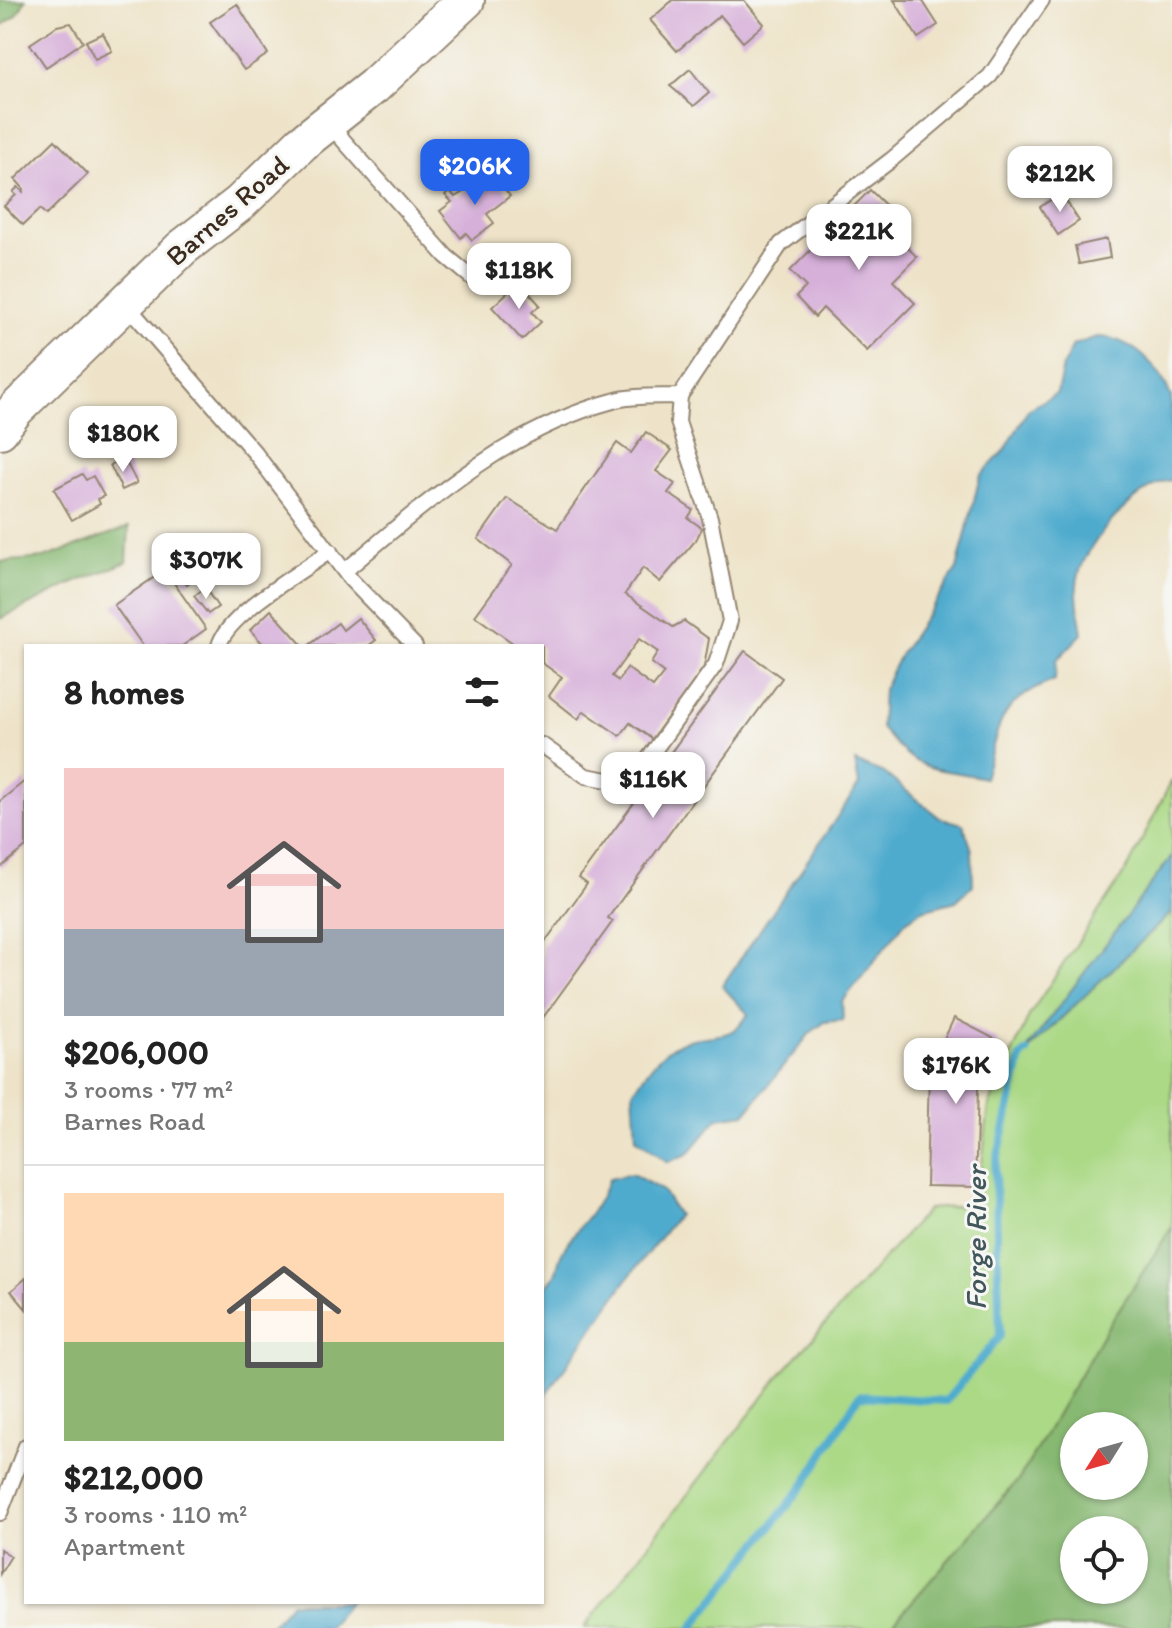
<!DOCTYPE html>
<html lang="en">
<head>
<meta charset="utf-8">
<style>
	body { margin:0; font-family:Itim,sans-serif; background:#f6f6f6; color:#222; height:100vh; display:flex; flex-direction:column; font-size:30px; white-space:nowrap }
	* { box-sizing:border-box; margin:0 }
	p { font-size:26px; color:#767676 }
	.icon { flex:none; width:44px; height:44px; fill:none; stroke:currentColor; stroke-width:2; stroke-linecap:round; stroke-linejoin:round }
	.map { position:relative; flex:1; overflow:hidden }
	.panel { position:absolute; left:24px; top:644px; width:520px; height:960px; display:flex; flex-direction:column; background:#fff; border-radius:0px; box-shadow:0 2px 6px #0004 }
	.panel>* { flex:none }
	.needle { width:52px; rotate:233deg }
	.tools { position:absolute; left:1060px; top:1412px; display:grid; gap:16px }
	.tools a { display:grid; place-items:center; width:88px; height:88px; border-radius:50%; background:#fff; box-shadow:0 2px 6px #0004; font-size:40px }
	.price { position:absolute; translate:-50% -68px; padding:0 18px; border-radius:16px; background:#fff; color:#222; font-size:26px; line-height:52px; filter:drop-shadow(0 2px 4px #0008) }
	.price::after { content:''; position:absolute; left:50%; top:48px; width:24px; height:18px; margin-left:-12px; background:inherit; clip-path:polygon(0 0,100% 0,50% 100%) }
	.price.current { background:#2563eb; color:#fff }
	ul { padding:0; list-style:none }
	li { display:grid; align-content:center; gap:16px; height:424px; padding:0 40px }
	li+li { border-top:2px solid #e0e0e0 }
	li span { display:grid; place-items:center; height:248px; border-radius:0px; color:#555 }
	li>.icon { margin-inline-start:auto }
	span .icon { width:144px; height:144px; fill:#fffc; stroke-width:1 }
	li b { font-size:34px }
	h2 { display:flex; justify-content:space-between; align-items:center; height:96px; padding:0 40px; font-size:34px }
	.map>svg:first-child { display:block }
	.green { fill:#abd986; stroke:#738252; stroke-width:2 }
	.forest { fill:#88b973; stroke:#627248; stroke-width:2; fill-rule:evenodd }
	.water { fill:#50abce; stroke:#466a76; stroke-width:2 }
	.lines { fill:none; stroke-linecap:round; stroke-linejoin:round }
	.stream { stroke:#50abce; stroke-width:8 }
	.building { fill:#d7b0da; fill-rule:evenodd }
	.service-casing { stroke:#948673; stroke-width:18 }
	.tertiary-casing { stroke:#948673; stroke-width:40 }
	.service { stroke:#fff; stroke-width:14 }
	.tertiary { stroke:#fff; stroke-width:36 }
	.labels { text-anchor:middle; stroke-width:6; stroke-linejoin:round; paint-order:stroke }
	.street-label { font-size:28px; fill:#3b2a1e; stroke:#f6f6f2 }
	.water-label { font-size:30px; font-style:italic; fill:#42575c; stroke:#f6f6f2 }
</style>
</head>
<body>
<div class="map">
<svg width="1172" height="1628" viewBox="0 0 1172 1628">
	<rect width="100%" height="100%" fill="#f6f6f2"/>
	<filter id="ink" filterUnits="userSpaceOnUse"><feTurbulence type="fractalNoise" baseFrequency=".0125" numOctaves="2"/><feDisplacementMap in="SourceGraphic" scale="16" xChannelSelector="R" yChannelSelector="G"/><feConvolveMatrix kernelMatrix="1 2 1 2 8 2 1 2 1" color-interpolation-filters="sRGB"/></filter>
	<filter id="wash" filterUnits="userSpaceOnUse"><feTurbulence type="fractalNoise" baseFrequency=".006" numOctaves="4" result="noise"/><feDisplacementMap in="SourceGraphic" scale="32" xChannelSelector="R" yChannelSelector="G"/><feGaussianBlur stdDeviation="1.8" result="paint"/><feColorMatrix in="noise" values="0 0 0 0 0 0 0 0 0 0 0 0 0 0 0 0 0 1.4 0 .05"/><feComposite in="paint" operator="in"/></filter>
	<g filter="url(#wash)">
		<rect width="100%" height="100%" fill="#eee3c8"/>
		<path class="green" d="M1172,780V856L1026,1052L1172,912V1227L1105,1331L1020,1478L889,1628H584L781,1374L928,1209L977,1205L989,1105L1030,1014L1129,866Z"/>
		<g class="forest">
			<path d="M0,0H26L16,16L0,27Z"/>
			<path d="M129,527L127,562L69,585L0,619V562L44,558Z"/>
			<path d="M1172,1227V1628H889L1020,1478L1105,1331ZM1134,1426V1486H1074V1426ZM1134,1530V1590H1074V1530Z"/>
		</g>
		<g class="water">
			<path d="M1097,337C1130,337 1160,365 1171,397C1172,414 1172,460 1172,480C1137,484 1078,550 1077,585C1076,601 1080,618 1082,634L1056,661L1055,680C996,703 1001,722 984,778C927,765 922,776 881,728L883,689L900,655L957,569L980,476L1006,449L1028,410L1057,393L1063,366L1073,345Z"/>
			<path d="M855,762L884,773L940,818L963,824L972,850L973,885L956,901L922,910L906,921L842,1002L843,1020L825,1022L810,1033L745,1114L718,1118L688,1154L668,1162L636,1138L633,1091C644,1077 656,1057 671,1048C701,1028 731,1047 748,1014L722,986L859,785Z"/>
			<path d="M1172,856V912L1021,1057Z"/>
			<path d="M632,1174L663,1191L678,1215L628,1278L542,1400V1289C564,1271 553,1265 565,1247C584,1219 596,1212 609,1179Z"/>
			<path d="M291,1602H349L328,1628H269Z"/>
		</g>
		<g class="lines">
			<path class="stream" d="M692,1628L806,1482L859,1396L946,1401L1000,1336L995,1169L1021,1057L1027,1052"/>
		</g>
		<g id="blocks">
			<g class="building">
				<path d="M673,0H744L764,24L743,42L720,15L677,51L650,20Z"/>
				<path d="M894,0H922L938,25L918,38Z"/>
				<path d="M237,4L268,54L244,70L210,22Z"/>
				<path d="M71,23L83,42L46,67L30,44L57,26Z"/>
				<path d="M103,33L112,51L95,59L86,41Z"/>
				<path d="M690,69L709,93L694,106L670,86Z"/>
				<path d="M55,140L88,174L46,215L40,209L23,225L4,206L16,195L13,192L18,187L23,192L24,189L15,179Z"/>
				<path d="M493,174L510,196L487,214L494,223L472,240L466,233L461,238L440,211L452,202L445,195L450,191L455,197Z"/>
				<path d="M870,190L906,225L901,241L917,257L893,281L915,303L867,351L823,308L815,317L796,297L806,287L790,271Z"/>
				<path d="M1061,193L1079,221L1058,235L1040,207Z"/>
				<path d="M1107,239L1110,258L1079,264L1075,246Z"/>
				<path d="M519,282L540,305L532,312L541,322L522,340L492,307Z"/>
				<path d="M646,432L672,450L656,471L675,484L668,493L693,510L688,518L702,528L696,540L660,582L643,568L625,594L673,627L684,621L709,639L704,667L652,739L630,723L620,736L584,711L578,719L549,696L562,677L542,663V646H517L475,616L512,565L478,539L507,498L557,529L617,443L631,453ZM639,639L658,652L651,663L664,673L653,687L627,668L618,681L612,676Z"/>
				<path d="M124,458L137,483L122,490L110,465Z"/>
				<path d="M82,474L86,480L93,476L104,496L98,499L100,504L72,520L54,489Z"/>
				<path d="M182,558L196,577L187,584L173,565Z"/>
				<path d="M165,570L206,629L182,646H143L114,605Z"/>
				<path d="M205,588L218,607L208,614L194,596Z"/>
				<path d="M271,610L303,646H265L250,630Z"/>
				<path d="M358,618L376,640L368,646H308L338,623L343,630Z"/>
				<path d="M745,651L782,678L608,918L613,921L542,1019V946L587,884L579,878Z"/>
				<path d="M26,780V847L0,868V801Z"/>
				<path d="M954,1018L999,1041L978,1088L975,1187L926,1186L929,1072Z"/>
				<path d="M26,1278V1309L11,1291Z"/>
				<path d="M0,1549L11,1556L0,1574Z"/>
			</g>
		</g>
	</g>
	<g filter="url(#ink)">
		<use href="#blocks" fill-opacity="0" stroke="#948673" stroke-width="2"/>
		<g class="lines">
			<g class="service-casing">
				<g id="service">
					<path d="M328,123L446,256L477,282"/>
					<path d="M125,303L255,453L351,580L415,646"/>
					<path d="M345,571C425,503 508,429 613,401C633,395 658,397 680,396"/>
					<path d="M219,646C226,615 303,571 330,551"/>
					<path d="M542,745L586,776L619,782L646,762L716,664L730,621L710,518L678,422L680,396L781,244L891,160L990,76L1042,0"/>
					<path d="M0,1513L26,1446"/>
				</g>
			</g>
			<g class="tertiary-casing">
				<path id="tertiary" d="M0,430L15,410L182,248L240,203L302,143L374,86L466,0"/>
			</g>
			<use href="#service" class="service"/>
			<use href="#tertiary" class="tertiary"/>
		</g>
	</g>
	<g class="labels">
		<g class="street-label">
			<text transform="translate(227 210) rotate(-41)" y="10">Barnes Road</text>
		</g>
		<g class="water-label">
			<text transform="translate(976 1238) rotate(-90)" y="10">Forge River</text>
		</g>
	</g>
</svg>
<div class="tools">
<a><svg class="needle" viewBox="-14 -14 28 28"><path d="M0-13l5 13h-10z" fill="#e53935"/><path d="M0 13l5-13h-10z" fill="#767676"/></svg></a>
<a><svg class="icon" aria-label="locate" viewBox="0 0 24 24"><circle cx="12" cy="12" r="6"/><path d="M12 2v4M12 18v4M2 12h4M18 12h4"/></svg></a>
</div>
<b class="price current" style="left:475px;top:207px">$206K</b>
<b class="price" style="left:1060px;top:214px">$212K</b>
<b class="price" style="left:859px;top:272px">$221K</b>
<b class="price" style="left:519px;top:311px">$118K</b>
<b class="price" style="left:123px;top:474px">$180K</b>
<b class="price" style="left:206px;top:601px">$307K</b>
<b class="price" style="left:653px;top:820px">$116K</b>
<b class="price" style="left:956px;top:1106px">$176K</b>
<section class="panel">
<h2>8 homes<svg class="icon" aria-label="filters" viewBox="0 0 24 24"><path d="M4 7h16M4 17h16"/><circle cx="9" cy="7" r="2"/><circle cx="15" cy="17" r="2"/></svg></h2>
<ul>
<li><span style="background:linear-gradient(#f6c9c9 65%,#9aa5b1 0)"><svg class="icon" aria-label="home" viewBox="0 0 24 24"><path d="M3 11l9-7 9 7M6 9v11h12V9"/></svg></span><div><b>$206,000</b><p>3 rooms · 77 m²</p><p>Barnes Road</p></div></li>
<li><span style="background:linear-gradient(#ffd9b3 60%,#8fb573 0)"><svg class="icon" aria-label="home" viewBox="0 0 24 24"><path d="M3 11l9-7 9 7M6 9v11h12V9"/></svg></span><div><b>$212,000</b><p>3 rooms · 110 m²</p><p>Apartment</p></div></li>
</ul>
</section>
</div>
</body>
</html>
